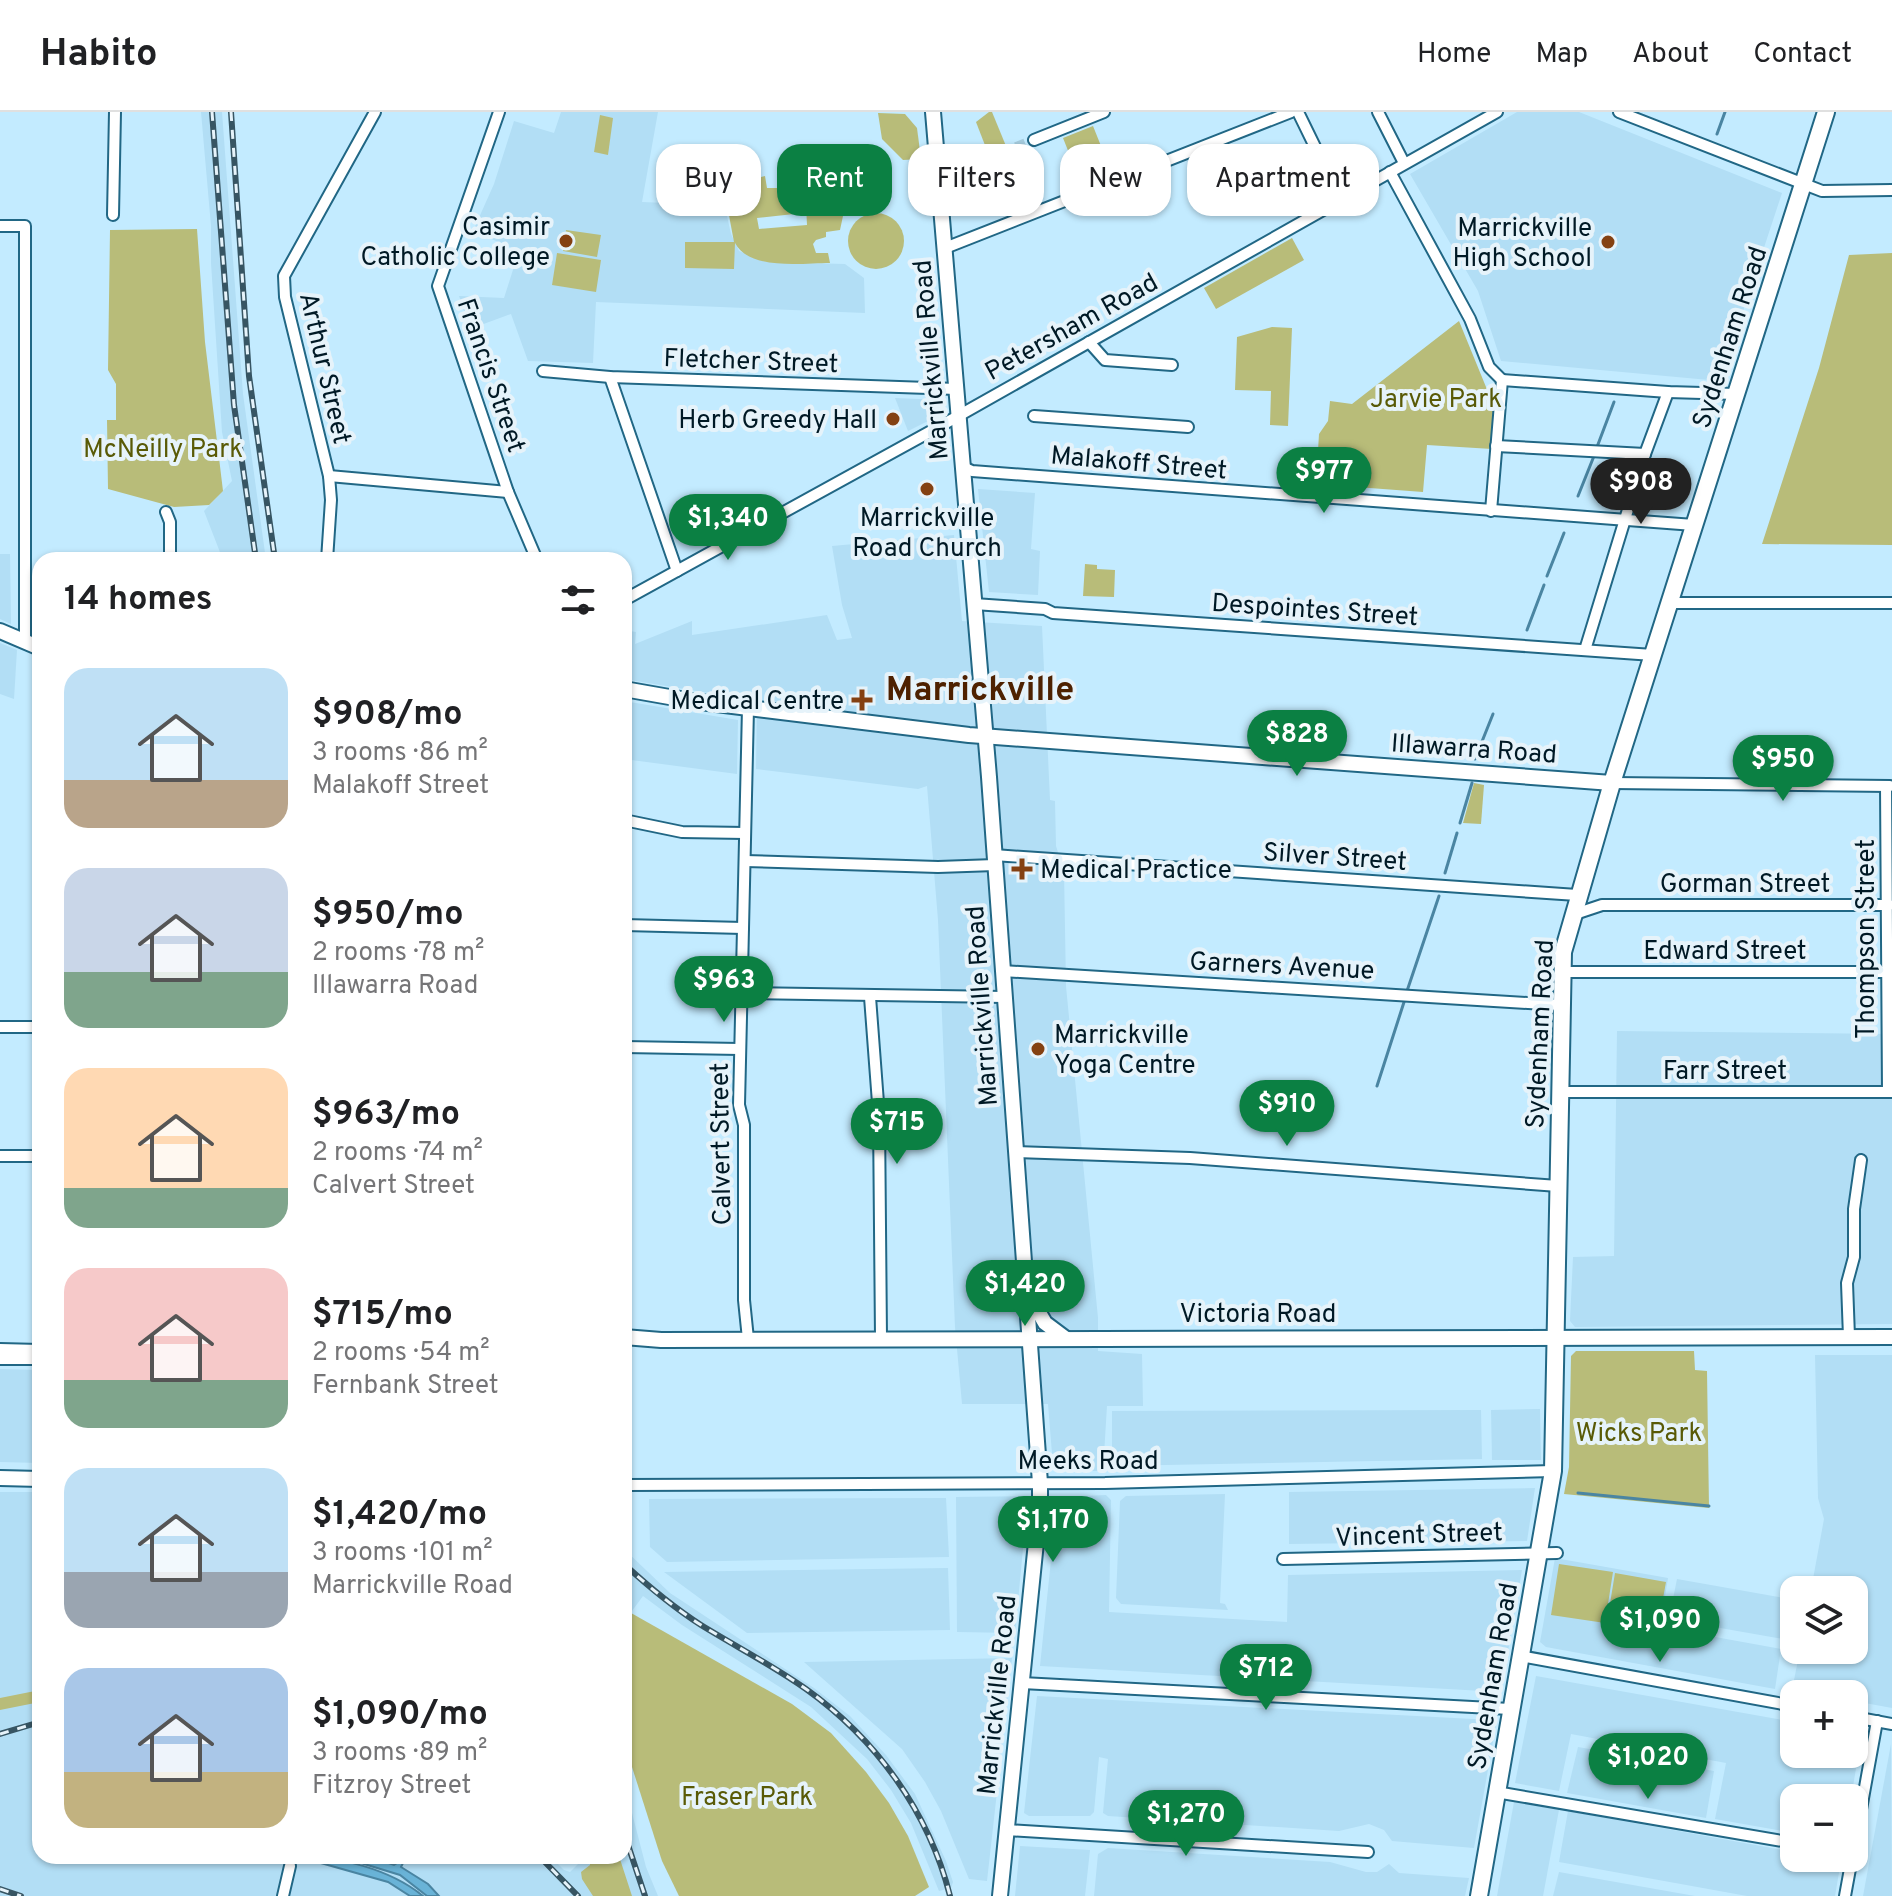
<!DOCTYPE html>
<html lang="en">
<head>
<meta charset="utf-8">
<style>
	body { margin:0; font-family:Overpass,sans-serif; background:#f6f6f6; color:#202124; height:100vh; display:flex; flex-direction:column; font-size:30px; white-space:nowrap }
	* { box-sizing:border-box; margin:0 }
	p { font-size:26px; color:#757577 }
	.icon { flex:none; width:44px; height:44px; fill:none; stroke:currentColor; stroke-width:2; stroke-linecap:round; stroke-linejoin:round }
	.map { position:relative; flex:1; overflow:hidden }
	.panel { position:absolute; left:32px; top:440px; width:600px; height:1312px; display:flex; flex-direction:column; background:#fff; border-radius:24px; box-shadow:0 2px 6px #0004 }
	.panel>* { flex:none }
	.hud { position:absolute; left:656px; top:32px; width:760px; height:72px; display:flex; gap:16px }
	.fabs { position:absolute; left:1780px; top:1464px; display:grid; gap:16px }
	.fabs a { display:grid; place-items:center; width:88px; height:88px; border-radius:16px; background:#fff; box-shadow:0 2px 6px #0004; font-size:40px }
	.price { position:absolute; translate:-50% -68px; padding:0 18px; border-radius:28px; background:#0b8043; color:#fff; font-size:26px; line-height:52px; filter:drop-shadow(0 2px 4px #0008) }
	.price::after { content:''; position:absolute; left:50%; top:48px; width:24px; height:18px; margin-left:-12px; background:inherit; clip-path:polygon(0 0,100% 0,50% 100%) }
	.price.selected { background:#222; color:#fff }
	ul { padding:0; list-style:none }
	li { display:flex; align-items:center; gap:24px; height:200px; padding:0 32px }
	li span { display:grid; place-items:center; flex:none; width:224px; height:160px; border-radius:24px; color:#555 }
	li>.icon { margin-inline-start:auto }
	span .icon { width:96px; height:96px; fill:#fffc; stroke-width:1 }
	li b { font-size:34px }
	h2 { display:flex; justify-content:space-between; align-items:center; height:96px; padding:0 32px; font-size:34px }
	.tag { padding:0 28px; border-radius:24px; background:#fff; box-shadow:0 2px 6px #0004; font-size:28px; line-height:72px }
	.tag.selected { background:#0b8043; color:#fff }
	header { display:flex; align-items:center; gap:48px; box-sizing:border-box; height:112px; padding:0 40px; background:#fff; border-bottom:2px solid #e0e0e0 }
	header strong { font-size:38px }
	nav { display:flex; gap:44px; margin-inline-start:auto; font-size:28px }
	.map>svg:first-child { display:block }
	.built { fill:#b2def5 }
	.green { fill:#b8bc79 }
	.water { fill:#69b3d7; stroke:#4a85a2; stroke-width:2 }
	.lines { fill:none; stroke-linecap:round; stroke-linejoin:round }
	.stream { stroke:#4a85a2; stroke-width:3 }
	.street-tunnel { stroke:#a6ccde; stroke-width:10; stroke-dasharray:10 5; stroke-linecap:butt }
	.street-casing { stroke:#216785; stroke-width:14 }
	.secondary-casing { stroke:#216785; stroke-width:18 }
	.primary-casing { stroke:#216785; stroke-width:20 }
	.street { stroke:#fff; stroke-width:10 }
	.secondary { stroke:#fff; stroke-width:14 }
	.primary { stroke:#fff; stroke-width:16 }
	.rail-casing { stroke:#375563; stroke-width:6 }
	.rail { stroke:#e6f3fa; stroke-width:3; stroke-dasharray:9; stroke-linecap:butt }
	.poi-dot { fill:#844112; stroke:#e6f3fa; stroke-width:3 }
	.labels { text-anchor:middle; stroke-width:8; stroke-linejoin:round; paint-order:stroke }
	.poi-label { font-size:26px; fill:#001925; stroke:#e6f3fa; text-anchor:end }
	.street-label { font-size:26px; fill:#001925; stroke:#e6f3fa }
	.park-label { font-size:26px; fill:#595a06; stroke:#e6f3fa }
	.district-label { font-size:34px; font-weight:bold; fill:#4e2100; stroke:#e6f3fa }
</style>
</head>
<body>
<header>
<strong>Habito</strong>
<nav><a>Home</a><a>Map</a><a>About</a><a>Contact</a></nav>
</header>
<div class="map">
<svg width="1892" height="1784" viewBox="0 0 1892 1784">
	<rect width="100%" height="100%" fill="#c3ebff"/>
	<g class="built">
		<path d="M201,0H222L243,282L266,448H223L204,399L232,369L222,320L211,151V114Z"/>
		<path d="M561,0H658L642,90L715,93L727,104L731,122L739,139L767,150L845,152L864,166L865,201L596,190L593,251L528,249L511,202L470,217L459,184L504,186L519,139L473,119L494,72L514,9L554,21Z"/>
		<path d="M1517,0H1579L1782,81L1720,269L1501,249L1478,179L1410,62Z"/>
		<path d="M895,286L943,288L944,301L908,319Z"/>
		<path d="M978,377L1035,381L1031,437L1040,439L1038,483L989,480Z"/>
		<path d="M954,423L962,509L1042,514L1050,688L1055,689L1056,734L1064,759L1066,874L1098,1206V1239L1142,1242L1143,1294H1107L1103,1359H1058L1053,1354L1048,1292H962L955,1215L938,808L927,674L918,677L756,657L757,589L624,567V518L636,520L635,532L692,509V523L827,503L837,528L852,526L842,493L832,434Z"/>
		<path d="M0,442H10L11,512L0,507Z"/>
		<path d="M0,531L17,538L14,587L0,582Z"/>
		<path d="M624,589L738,608L737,662L624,647Z"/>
		<path d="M1617,919L1892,922V1212L1575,1215L1570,1209L1573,1145L1614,1144Z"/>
		<path d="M1815,1243H1892V1596L1854,1589V1582H1815L1792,1578L1800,1538H1854V1478H1811L1824,1407L1818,1386Z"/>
		<path d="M0,1257L40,1258V1351L0,1350Z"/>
		<path d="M1540,1297L1541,1348H1492L1491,1298Z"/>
		<path d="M1481,1298L1482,1347L1112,1354V1299Z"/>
		<path d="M1535,1376L1527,1429L1289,1432V1380Z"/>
		<path d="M0,1380H40V1744H550L564,1758L570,1760L582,1748V1744H624V1670L646,1755L658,1784H0Z"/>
		<path d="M1225,1382L1220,1491L1225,1492L1228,1498L1121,1492L1116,1486L1120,1389L1126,1384Z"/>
		<path d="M1106,1383L1111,1388L1109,1500L1287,1510L1288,1463L1522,1458L1501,1580L1040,1554L1057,1390L1060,1385Z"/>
		<path d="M1028,1384L1015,1521L957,1520L956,1385Z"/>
		<path d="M946,1386L949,1445L667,1450L650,1435L649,1387Z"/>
		<path d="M624,1437L670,1481L814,1576L850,1604L886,1643L915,1682L946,1749L953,1770L951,1776L939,1779L911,1711L891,1678L867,1647L811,1595L682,1513L643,1484L629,1503L624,1499Z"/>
		<path d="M1555,1446L1668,1466L1660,1515L1781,1537L1775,1577L1546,1535L1540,1530Z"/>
		<path d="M948,1456L950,1518L747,1521L664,1460Z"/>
		<path d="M1677,1467L1790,1487L1783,1527L1669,1507Z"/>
		<path d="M1012,1546L987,1769L969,1767L941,1699L925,1670L902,1637L804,1550Z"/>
		<path d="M1536,1564L1794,1610V1642H1854V1621L1857,1622L1861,1627L1851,1686H1794V1721L1715,1707L1726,1651L1571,1622L1559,1679L1515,1671Z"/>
		<path d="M1037,1584L1492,1608L1496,1613L1474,1736L1392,1729L1384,1718L1369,1712L1339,1719L1108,1704L1103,1701L1108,1647L1099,1645L1094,1700L1090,1704H1029L1024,1701Z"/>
		<path d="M1891,1632L1892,1784H1863Z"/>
		<path d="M1578,1635L1714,1659L1706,1706L1567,1681Z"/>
		<path d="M1514,1690L1559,1698L1543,1784H1497Z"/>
		<path d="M1568,1699L1794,1740V1746L1841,1749L1835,1784H1747L1559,1750Z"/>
		<path d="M1020,1734L1090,1738L1085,1784H1015Z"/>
		<path d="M1108,1736L1330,1750L1366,1760H1377L1389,1752L1399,1761L1469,1766L1465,1784H1094L1098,1742Z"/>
		<path d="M1559,1760L1695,1784H1553Z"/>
	</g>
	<g class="green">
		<path d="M989,0H992L1006,34L988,41L976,10Z"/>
		<path d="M878,1L905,2L917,16L921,47L903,48L882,27Z"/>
		<path d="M600,3L613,6L608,43L594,40Z"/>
		<path d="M1093,14L1101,34L1071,46L1063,26Z"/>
		<path d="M855,38L856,41L866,40L877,48L883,82L870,85L846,97L833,88L806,90L803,53L818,51L821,48V42Z"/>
		<path d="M765,64L767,76H778L780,91H788L789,96L793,97L794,102L757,106L759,117L807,113L806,93C825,91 832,85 843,104L840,118L826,120V125L816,128L813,132L816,141H828L830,151C802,151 750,159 735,131L734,157L685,156V130H734L728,98L750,99L749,68Z"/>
		<circle cx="876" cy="129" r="28"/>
		<path d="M197,117L205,230L223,379L209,393L174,395L108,377L107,308H116V272L108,258L110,118Z"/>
		<path d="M566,118L601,123L597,145L563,139Z"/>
		<path d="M1292,126L1304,148L1216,197L1204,176Z"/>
		<path d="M557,141L601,148L596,180L552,173Z"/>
		<path d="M1892,141V433L1762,432L1819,256L1849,143Z"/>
		<path d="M1459,209L1495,297L1492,337L1427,333L1423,380L1316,372L1319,322L1328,309L1330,289L1352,292Z"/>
		<path d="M1272,215L1292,216L1288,314L1270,313L1271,279L1235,278L1237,225Z"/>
		<path d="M1085,452L1097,453V457L1115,458L1114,485L1083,484Z"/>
		<path d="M1474,671L1484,673L1481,712L1463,711Z"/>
		<path d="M1576,1239H1694L1695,1258L1707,1259L1709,1396L1564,1382L1569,1355L1571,1244Z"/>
		<path d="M1559,1452L1613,1460L1605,1511L1551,1503Z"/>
		<path d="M1615,1461L1666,1470L1656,1525L1606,1516Z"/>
		<path d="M624,1497L792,1592L831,1621L866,1660L889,1691L908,1724L929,1775L915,1784H679L662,1749L624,1630Z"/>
		<path d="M40,1578V1590L0,1598V1586Z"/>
		<path d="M590,1744H619L632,1784H593L582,1767L581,1760L590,1753Z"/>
	</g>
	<g class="water">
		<path d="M296,1744C338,1744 390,1757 423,1784H410L388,1770Z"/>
		<path d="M338,1744H368L394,1753L400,1749L403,1751L401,1755L428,1772L439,1784H427L400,1763Z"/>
	</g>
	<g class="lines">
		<g class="stream">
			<path d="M1717,22L1725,0"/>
			<path d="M1597,335L1614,290"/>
			<path d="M1578,384L1594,344"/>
			<path d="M1547,464L1564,421"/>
			<path d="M1527,518L1544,473"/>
			<path d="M1475,647L1493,602"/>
			<path d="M1460,711L1472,671"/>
			<path d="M1445,761L1457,721"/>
			<path d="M1407,879L1439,784"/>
			<path d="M1377,974L1405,887"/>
			<path d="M1578,1381L1709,1394"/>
		</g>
		<path class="street-tunnel" d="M988,46L1034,28"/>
		<g class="street-casing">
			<g id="street">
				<path d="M499,0L438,174L508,380L537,448"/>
				<path d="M1298,0L1341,88"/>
				<path d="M1378,0L1404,51"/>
				<path d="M1619,0L1822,79L1892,78"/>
				<path d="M1034,28L1104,0"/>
				<path d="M1390,60L1470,207L1489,255L1502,268"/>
				<path d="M113,103L115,0"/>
				<path d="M0,114H25V529"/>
				<path d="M945,136L1291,0"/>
				<path d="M1089,230L1105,248L1172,253"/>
				<path d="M543,259L610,265L957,277"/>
				<path d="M610,265L677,459"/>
				<path d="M1502,268L1668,280L1736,282"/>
				<path d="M1034,304L1188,315"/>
				<path d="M1496,334L1645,342"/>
				<path d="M963,355L972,359L1694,413"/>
				<path d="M329,364L508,380"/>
				<path d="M1491,399L1502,268"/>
				<path d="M166,400L170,410V448"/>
				<path d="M327,448L331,388L329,364L285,185L284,164L375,0"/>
				<path d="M624,488L944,312L1497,0"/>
				<path d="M1670,491H1892"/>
				<path d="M974,492L1045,497L1053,501L1653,543"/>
				<path d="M1585,538L1645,342L1668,280"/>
				<path d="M1612,671L1890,674"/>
				<path d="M1886,674L1888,980"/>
				<path d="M624,708L682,720L745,721"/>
				<path d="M994,743L1577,783"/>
				<path d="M745,749L938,755L995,753"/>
				<path d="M1572,803L1602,793H1889"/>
				<path d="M624,813L743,816"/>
				<path d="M1002,859L1560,893"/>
				<path d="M1561,860H1888"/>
				<path d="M742,881L1004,885"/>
				<path d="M870,885L879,1004L881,1226"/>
				<path d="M0,915H40"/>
				<path d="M624,935L740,937"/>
				<path d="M1559,980H1892"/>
				<path d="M1015,1040L1190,1046L1558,1074"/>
				<path d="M0,1044H40"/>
				<path d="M1849,1225L1847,1171L1854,1145V1097L1861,1048"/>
				<path d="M748,1227L744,1188V1013L739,993L748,596"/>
				<path d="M0,1237L40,1238"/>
				<path d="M0,1247H40"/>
				<path d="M624,1373L1105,1371L1553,1359"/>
				<path d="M1283,1447L1557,1441"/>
				<path d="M1520,1544L1794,1594"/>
				<path d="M1022,1571L1510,1597"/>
				<path d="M1854,1605L1892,1612"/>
				<path d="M1496,1680L1794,1731"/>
				<path d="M1007,1718L1368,1740"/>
				<path d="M1854,1736L1877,1609"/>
				<path d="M283,1784L290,1754"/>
				<path d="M1845,1784L1852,1746"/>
			</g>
		</g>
		<g class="secondary-casing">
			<g id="secondary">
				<path d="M933,0L989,665L1040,1371V1391L1000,1784"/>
				<path d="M0,519L40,536"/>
				<path d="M624,577L692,589L969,623L1612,671"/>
				<path d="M1030,1185L1045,1211L1065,1226"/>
				<path d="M624,1225L661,1228L1892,1225"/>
				<path d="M0,1366L40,1367"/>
			</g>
		</g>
		<g class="primary-casing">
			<path id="primary" d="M1479,1784L1553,1359L1563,840L1612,671L1826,0"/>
		</g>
		<use href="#street" class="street"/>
		<use href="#secondary" class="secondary"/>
		<use href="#primary" class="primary"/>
		<g class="rail-casing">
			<g id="rail">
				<path d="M212,0L234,293L256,448"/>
				<path d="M231,0L249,264L275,448"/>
				<path d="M624,1452C648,1474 673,1495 701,1513C735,1534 772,1553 806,1577C876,1627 929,1700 950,1784"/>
				<path d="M0,1622L40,1610"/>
				<path d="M624,1721L645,1784"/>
				<path d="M539,1744L578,1784"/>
				<path d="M0,1777L21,1784"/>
			</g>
		</g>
		<use href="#rail" class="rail"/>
	</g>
	<g class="poi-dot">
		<circle cx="566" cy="129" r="8"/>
		<circle cx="1608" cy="130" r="8"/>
		<circle cx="893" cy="307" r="8"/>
		<circle cx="927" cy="377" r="8"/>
		<path d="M858 576h8v8h8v8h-8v8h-8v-8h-8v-8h8z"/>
		<path d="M1018 745h8v8h8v8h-8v8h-8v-8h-8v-8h8z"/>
		<circle cx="1038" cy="937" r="8"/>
	</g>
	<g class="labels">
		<g class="poi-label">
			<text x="550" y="123">Casimir<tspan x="550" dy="30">Catholic College</tspan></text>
			<text x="1592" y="124">Marrickville<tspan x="1592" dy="30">High School</tspan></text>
			<text x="877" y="316">Herb Greedy Hall</text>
			<text x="927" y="414" text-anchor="middle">Marrickville<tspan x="927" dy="30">Road Church</tspan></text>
			<text x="844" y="597">Medical Centre</text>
			<text x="1040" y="766" text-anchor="start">Medical Practice</text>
			<text x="1054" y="931" text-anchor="start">Marrickville<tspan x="1054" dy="30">Yoga Centre</tspan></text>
		</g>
		<g class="street-label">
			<text transform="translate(1071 214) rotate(-29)" y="9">Petersham Road</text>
			<text transform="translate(1729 225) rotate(-72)" y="9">Sydenham Road</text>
			<text transform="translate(751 248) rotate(2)" y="9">Fletcher Street</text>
			<text transform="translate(930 248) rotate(-95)" y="9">Marrickville Road</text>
			<text transform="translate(326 256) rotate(77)" y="9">Arthur Street</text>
			<text transform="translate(492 263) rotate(71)" y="9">Francis Street</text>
			<text transform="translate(1139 350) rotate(5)" y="9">Malakoff Street</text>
			<text transform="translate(1315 497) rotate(4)" y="9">Despointes Street</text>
			<text transform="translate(1474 636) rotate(4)" y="9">Illawarra Road</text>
			<text transform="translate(1335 744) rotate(4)" y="9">Silver Street</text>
			<text x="1745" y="780">Gorman Street</text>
			<text transform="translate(1865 827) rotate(-90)" y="9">Thompson Street</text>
			<text x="1725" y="847">Edward Street</text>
			<text transform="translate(1282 853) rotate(3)" y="9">Garners Avenue</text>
			<text transform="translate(981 894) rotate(-94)" y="9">Marrickville Road</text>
			<text transform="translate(1539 922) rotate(-87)" y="9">Sydenham Road</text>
			<text x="1725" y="967">Farr Street</text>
			<text transform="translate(720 1032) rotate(-91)" y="9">Calvert Street</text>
			<text x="1258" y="1210">Victoria Road</text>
			<text x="1088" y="1357">Meeks Road</text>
			<text transform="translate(1419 1422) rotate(-2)" y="9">Vincent Street</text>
			<text transform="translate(1492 1564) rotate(-80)" y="9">Sydenham Road</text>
			<text transform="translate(996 1583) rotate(-84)" y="9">Marrickville Road</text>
		</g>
		<g class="park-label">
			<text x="1436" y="295">Jarvie Park</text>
			<text x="163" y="345">McNeilly Park</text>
			<text x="1639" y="1329">Wicks Park</text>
			<text x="747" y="1693">Fraser Park</text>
		</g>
		<g class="district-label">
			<text x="980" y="588">Marrickville</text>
		</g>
	</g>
</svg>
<div class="fabs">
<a><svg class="icon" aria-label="layers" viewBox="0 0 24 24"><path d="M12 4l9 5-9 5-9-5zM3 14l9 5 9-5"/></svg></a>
<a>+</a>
<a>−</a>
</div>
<b class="price" style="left:1324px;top:403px">$977</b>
<b class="price selected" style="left:1641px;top:414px">$908</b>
<b class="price" style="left:728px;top:450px">$1,340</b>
<b class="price" style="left:1297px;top:666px">$828</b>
<b class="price" style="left:1783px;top:691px">$950</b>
<b class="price" style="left:724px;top:912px">$963</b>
<b class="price" style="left:1287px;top:1036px">$910</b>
<b class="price" style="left:897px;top:1054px">$715</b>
<b class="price" style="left:1025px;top:1216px">$1,420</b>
<b class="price" style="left:1053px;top:1452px">$1,170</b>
<b class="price" style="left:1660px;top:1552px">$1,090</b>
<b class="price" style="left:1266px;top:1600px">$712</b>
<b class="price" style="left:1648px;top:1689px">$1,020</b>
<b class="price" style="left:1186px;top:1746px">$1,270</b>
<div class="hud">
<a class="tag">Buy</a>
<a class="tag selected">Rent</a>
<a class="tag">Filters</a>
<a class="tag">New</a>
<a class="tag">Apartment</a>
</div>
<section class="panel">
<h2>14 homes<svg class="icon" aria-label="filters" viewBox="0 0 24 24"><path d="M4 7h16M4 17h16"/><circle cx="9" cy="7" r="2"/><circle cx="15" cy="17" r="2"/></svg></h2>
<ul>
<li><span style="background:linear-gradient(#bfe0f5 70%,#b9a48a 0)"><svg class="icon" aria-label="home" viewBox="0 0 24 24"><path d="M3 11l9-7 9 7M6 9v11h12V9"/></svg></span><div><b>$908/mo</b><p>3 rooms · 86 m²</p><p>Malakoff Street</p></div></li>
<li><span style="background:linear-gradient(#c9d6e8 65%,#7fa58c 0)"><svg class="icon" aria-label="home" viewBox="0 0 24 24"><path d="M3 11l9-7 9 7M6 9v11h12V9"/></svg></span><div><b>$950/mo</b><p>2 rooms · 78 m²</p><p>Illawarra Road</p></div></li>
<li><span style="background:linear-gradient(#ffd9b3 75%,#7fa58c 0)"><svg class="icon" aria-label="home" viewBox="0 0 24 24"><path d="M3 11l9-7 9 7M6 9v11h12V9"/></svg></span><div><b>$963/mo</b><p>2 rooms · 74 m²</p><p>Calvert Street</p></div></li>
<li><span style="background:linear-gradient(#f6c9c9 70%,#7fa58c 0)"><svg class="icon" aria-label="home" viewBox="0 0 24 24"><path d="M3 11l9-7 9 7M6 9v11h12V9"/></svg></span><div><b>$715/mo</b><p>2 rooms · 54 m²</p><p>Fernbank Street</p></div></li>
<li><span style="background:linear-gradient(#bfe0f5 65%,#9aa5b1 0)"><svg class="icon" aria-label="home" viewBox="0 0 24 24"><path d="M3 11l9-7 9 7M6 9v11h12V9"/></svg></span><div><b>$1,420/mo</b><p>3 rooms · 101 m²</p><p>Marrickville Road</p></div></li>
<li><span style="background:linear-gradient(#a9c7e8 65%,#c2b280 0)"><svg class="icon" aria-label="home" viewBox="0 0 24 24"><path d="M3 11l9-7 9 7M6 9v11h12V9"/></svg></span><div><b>$1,090/mo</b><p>3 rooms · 89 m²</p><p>Fitzroy Street</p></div></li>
</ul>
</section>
</div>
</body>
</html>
